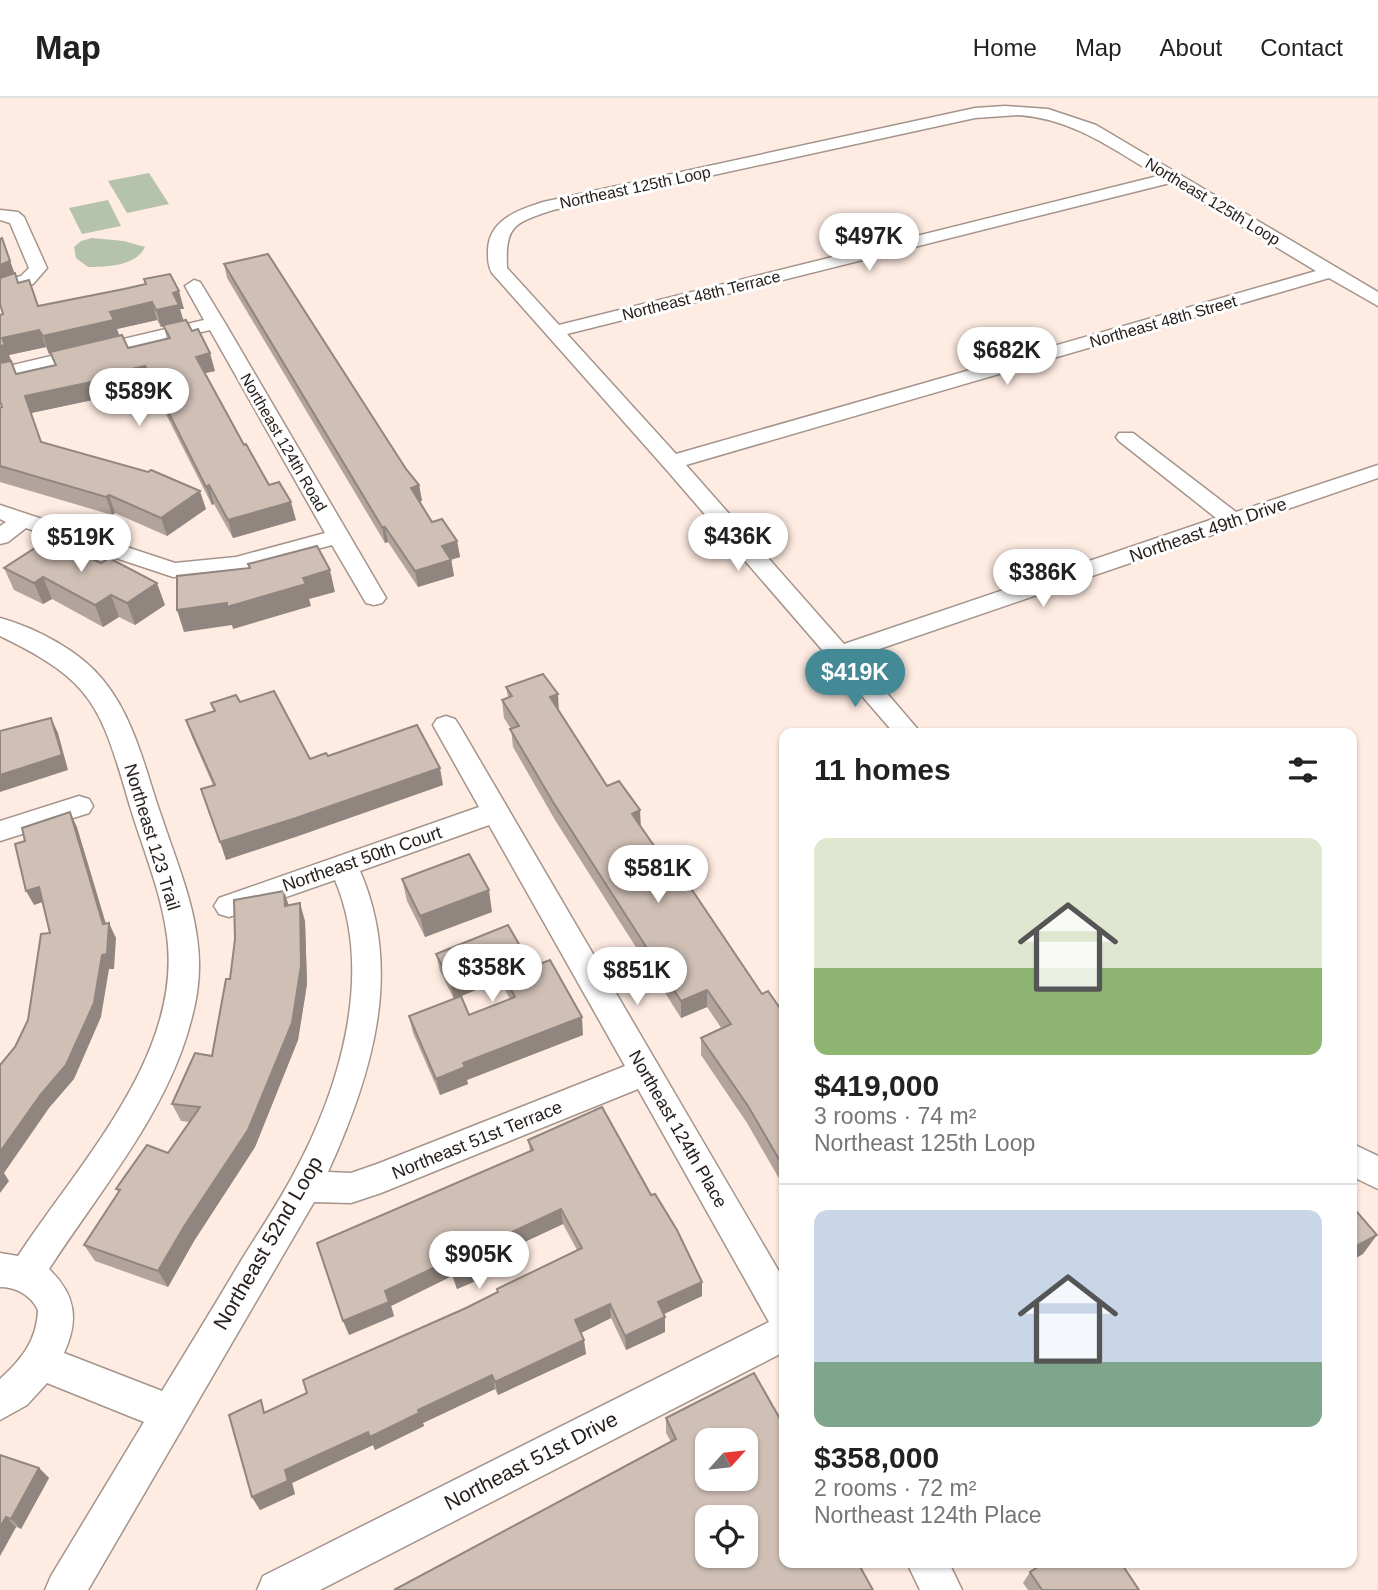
<!DOCTYPE html>
<html lang="en">
<head>
<meta charset="utf-8">
<style>
	body { margin:0; font-family:Arial,sans-serif; background:#f6f6f6; color:#222; height:100vh; display:flex; flex-direction:column; font-size:26px; white-space:nowrap }
	* { box-sizing:border-box; margin:0 }
	p { font-size:23px; color:#767676 }
	.icon { flex:none; width:38px; height:38px; fill:none; stroke:currentColor; stroke-width:2; stroke-linecap:round; stroke-linejoin:round }
	.map { position:relative; flex:1; overflow:hidden }
	.details { position:absolute; left:779px; top:630px; width:578px; height:840px; display:flex; flex-direction:column; background:#fff; border-radius:14px; box-shadow:0 2px 5px #0004 }
	.details>* { flex:none }
	.needle { width:46px; rotate:63deg }
	.buttons { position:absolute; left:695px; top:1330px; display:grid; gap:14px }
	.buttons a { display:grid; place-items:center; width:63px; height:63px; border-radius:14px; background:#fff; box-shadow:0 2px 5px #0004; font-size:35px }
	.price { position:absolute; translate:-50% -60px; padding:0 16px; border-radius:24px; background:#fff; color:#222; font-size:23px; line-height:46px; filter:drop-shadow(0 2px 4px #0008) }
	.price::after { content:''; position:absolute; left:50%; top:42px; width:21px; height:16px; margin-left:-10px; background:inherit; clip-path:polygon(0 0,100% 0,50% 100%) }
	.price.on { background:#448996; color:#fff }
	ul { padding:0; list-style:none }
	li { display:grid; align-content:center; gap:14px; height:371px; padding:0 35px }
	li+li { border-top:2px solid #e0e0e0 }
	li span { display:grid; place-items:center; height:217px; border-radius:14px; color:#555 }
	li>.icon { margin-inline-start:auto }
	span .icon { width:126px; height:126px; fill:#fffc; stroke-width:1 }
	li b { font-size:30px }
	h2 { display:flex; justify-content:space-between; align-items:center; height:84px; padding:0 35px; font-size:30px }
	header { display:flex; align-items:center; gap:42px; box-sizing:border-box; height:98px; padding:0 35px; background:#fff; border-bottom:2px solid #e0e0e0 }
	header strong { font-size:33px }
	nav { display:flex; gap:38px; margin-inline-start:auto; font-size:24px }
	.map>svg:first-child { display:block }
	.green { fill:#b5c3aa }
	.lines { fill:none; stroke-linecap:round; stroke-linejoin:round }
	.street-casing { stroke:#a4948b; stroke-width:3 }
	.street { fill:#fff; fill-rule:evenodd }
	.wall { fill:#b2a49c; fill-rule:evenodd }
	.shaded-wall { fill:#91867f }
	.building { fill:#cfbfb5; stroke:#91867f; stroke-width:2; fill-rule:evenodd }
	.labels { text-anchor:middle; stroke-width:6; stroke-linejoin:round; paint-order:stroke }
	.far-street-label { font-size:16px; fill:#27201d; stroke:#fefefe }
	.street-label { font-size:18px; fill:#27201d; stroke:#fefefe }
	.near-street-label { font-size:21px; fill:#27201d; stroke:#fefefe }
</style>
</head>
<body>
<header>
<strong>Map</strong>
<nav><a>Home</a><a>Map</a><a>About</a><a>Contact</a></nav>
</header>
<div class="map">
<svg width="1378" height="1492" viewBox="0 0 1378 1492">
	<rect width="100%" height="100%" fill="#feece2"/>
	<g class="green">
		<path d="M149,75L169,106L127,115L108,83Z"/>
		<path d="M108,102L121,128L82,136L69,110Z"/>
		<path d="M92,140L124,143L145,149C136,168 107,169 88,169L76,160L74,149L81,143Z"/>
	</g>
	<g class="lines">
		<g class="street-casing">
			<g id="street">
				<path d="M1005,8L1048,11L1096,27L1378,194V208L1329,180L686,367L844,546L1216,420L1119,343L1116,339L1119,335H1133L1236,414L1378,367V380L856,559L921,635H894L664,369L492,175C488,168 488,161 488,153C488,122 518,112 543,104L975,10ZM1019,17C1073,21 1113,51 1158,78L559,227L507,170C505,127 514,125 553,112L975,20ZM1170,85L1316,173L676,356L567,236Z"/>
				<path d="M0,112L18,114L24,119L47,170L33,186L0,196V184L21,178L29,170L10,125L0,122Z"/>
				<path d="M194,182L200,184L225,225L386,500L382,505L374,507L366,505L332,447L236,473L173,479L26,430L8,444L0,446V428L6,424L0,421V407L175,465L236,459L325,435L210,232L0,282V270L204,222L185,188Z"/>
				<path d="M0,520C36,530 80,553 103,582C136,622 146,676 163,723C176,762 192,800 197,840C201,866 199,893 192,919C169,1013 100,1092 49,1171C76,1197 79,1222 64,1255L162,1293C189,1249 216,1205 242,1161C259,1134 277,1107 292,1079C339,994 375,876 335,782L229,819L219,816L214,808L219,800L479,709L433,627L437,621L446,618L455,621L459,627L784,1182V1254L320,1492H257L263,1478L769,1224L638,991L381,1095L351,1105L314,1104L88,1492H45L51,1478L144,1324L47,1285L27,1307L0,1322V1281C22,1261 37,1242 38,1212C31,1197 16,1189 0,1189V1155L18,1158C79,1065 183,957 167,838C161,792 142,749 129,705C101,609 94,583 0,538ZM489,727L625,968L377,1066L351,1075L328,1074C371,979 404,874 360,773Z"/>
				<path d="M79,698L89,701L93,708L89,715L0,743V723Z"/>
				<path d="M1351,1045L1378,1058V1091L1351,1078Z"/>
				<path d="M907,1465H949L962,1492H920Z"/>
			</g>
		</g>
		<use href="#street" class="street"/>
	</g>
	<g class="wall">
		<path d="M2,140L18,185L38,208L124,191L145,186L144,181L184,211H180L183,223L215,273L205,275L244,347L269,387L296,422L233,440L214,406L212,407L150,285L101,297L102,300L31,315L41,344L206,411L167,438L115,415L112,417L0,384V310L2,309L3,216ZM157,222L161,229H164L167,241L128,250L119,238L117,231ZM46,249L49,256L50,255L55,267L16,276L9,257Z"/>
		<path d="M224,166L419,387L422,403H419L432,424L457,443L460,459L451,461L454,478L418,489L388,444L385,445L227,180Z"/>
		<path d="M4,470L165,507L135,527L119,519L103,529L52,501L43,506L14,492Z"/>
		<path d="M506,589L559,613L607,688L641,728L762,896L784,916V1089L747,1025L701,957V940L722,931L707,909L681,920L555,722L513,649L511,631L504,620L502,602L508,599Z"/>
		<path d="M240,604L310,661L328,658L443,687L301,737L226,762L213,687L192,639L186,622L214,613L211,605Z"/>
		<path d="M402,781L492,814L425,839L407,803Z"/>
		<path d="M288,807L305,823L307,886L298,942L255,1049L194,1143L168,1189L95,1163L84,1147L119,1095L116,1091L168,1055L190,1024L181,1023L172,1006L212,958L230,881Z"/>
		<path d="M436,856L532,869L583,937L467,982L468,986L440,997L413,935L409,918L469,917L510,901L500,882L454,901L440,873Z"/>
		<path d="M528,1042L651,1097L702,1184V1198L663,1216L665,1234L626,1252L611,1220L581,1235L586,1256L498,1297L495,1291L423,1325L424,1328L375,1352L373,1347L292,1385L295,1396L260,1412L252,1399L267,1313L307,1295L498,1194L497,1191L577,1152L563,1126L503,1154L505,1160L495,1165L497,1174L457,1191L452,1178L391,1208L394,1218L349,1237L530,1053Z"/>
		<path d="M666,1320L784,1465L671,1344L666,1335Z"/>
		<path d="M0,1357L39,1370L49,1380L21,1431L16,1429L0,1458Z"/>
		<path d="M1030,1474L1139,1492H1028L1023,1485Z"/>
	</g>
	<g class="shaded-wall">
		<path d="M10,163L15,177L0,182V167Z"/>
		<path d="M179,193L184,211H180L184,224L161,229L156,212L173,195Z"/>
		<path d="M152,204L157,222L117,231L120,239L49,256L43,238L110,214Z"/>
		<path d="M39,232L46,249L9,257L12,265L0,268V248L2,240Z"/>
		<path d="M210,255L215,273L201,276L196,259Z"/>
		<path d="M145,268L150,285L101,297L102,300L31,315L47,362L25,298Z"/>
		<path d="M209,387L214,406L212,407L206,389Z"/>
		<path d="M419,387L422,403L413,405L411,390Z"/>
		<path d="M200,393L206,411L167,438L161,420Z"/>
		<path d="M109,397L115,415L112,417L106,399Z"/>
		<path d="M291,404L296,422L233,440L228,422Z"/>
		<path d="M382,429H385L388,444L385,445Z"/>
		<path d="M457,443L460,459L444,464L442,448Z"/>
		<path d="M451,462L454,478L418,489L415,473Z"/>
		<path d="M330,472L335,494L309,501L311,508L233,531L232,527L184,534L177,512Z"/>
		<path d="M43,479L52,501L43,506L34,485Z"/>
		<path d="M157,485L165,507L135,527L127,505Z"/>
		<path d="M111,497L119,519L103,529L95,507Z"/>
		<path d="M558,596L559,614L550,599Z"/>
		<path d="M51,620L58,635L68,672L0,694V677Z"/>
		<path d="M440,670L443,687L301,737L226,762L220,744Z"/>
		<path d="M640,712L641,730L632,716Z"/>
		<path d="M70,714L77,729L109,836V825L116,840L114,871H109L101,919L74,981L49,1010L4,1075L9,1083L0,1095V1054L103,826Z"/>
		<path d="M39,789L46,803L34,807L26,793Z"/>
		<path d="M489,792L492,814L425,839L420,818Z"/>
		<path d="M284,793L290,811L285,808Z"/>
		<path d="M300,805L305,823L307,886L298,942L255,1049L194,1143L168,1189L158,1173Z"/>
		<path d="M497,864L500,882L454,901L450,883Z"/>
		<path d="M707,892V909L681,920V903Z"/>
		<path d="M582,919L583,937L467,982L468,986L440,997L436,981L463,965Z"/>
		<path d="M561,1111L563,1126L503,1154L505,1160L495,1165L497,1174L457,1191L453,1177L490,1150L499,1140Z"/>
		<path d="M1377,1137L1363,1156L1351,1163V1151Z"/>
		<path d="M448,1163L452,1178L391,1208L394,1218L349,1237L343,1223L385,1193Z"/>
		<path d="M702,1184V1198L658,1219V1204Z"/>
		<path d="M610,1206L611,1220L577,1237L575,1222Z"/>
		<path d="M665,1219V1234L626,1252L625,1238Z"/>
		<path d="M584,1242L586,1256L498,1297L495,1284Z"/>
		<path d="M492,1277L495,1291L423,1325L424,1328L375,1352L373,1347L292,1385L295,1396L260,1412L252,1399L285,1372Z"/>
		<path d="M39,1370L49,1380L21,1431L11,1421Z"/>
		<path d="M6,1419L16,1429L0,1458V1429Z"/>
	</g>
	<g class="building">
		<path d="M2,140L10,163L0,167V141Z"/>
		<path d="M268,156L406,371L419,387L411,390L432,424L442,421L457,443L442,448L451,462L415,473L385,429H382L224,166Z"/>
		<path d="M15,175L18,185L29,182L38,208L124,191L146,186L144,181L170,176L179,193L173,195L179,207L156,212L152,204L110,214L114,222L43,238L39,232L2,240L5,247L0,248V217L3,216L0,206V180Z"/>
		<path d="M186,222L192,233L198,231L210,255L196,259L244,347L246,346L269,387L279,384L291,404L228,422L209,387L206,389L145,268L94,280L96,283L25,298L41,344L148,374L151,372L200,393L161,420L109,397L106,399L0,368V310L2,309L0,303V265L11,263L16,276L56,267L50,254L122,237L128,250L170,240L163,227Z"/>
		<path d="M49,441L101,465L109,460L157,485L127,505L111,497L95,507L43,479L34,485L4,470Z"/>
		<path d="M317,448L330,472L303,480L306,486L227,509V505L177,512V478L250,470L248,466Z"/>
		<path d="M543,576L558,596L550,599L607,688L619,683L640,712L632,716L672,774L678,771L762,896L768,893L784,916V1070L748,1008L701,940L731,926L707,892L681,903L553,704L510,631L519,628L502,602L512,598L506,589Z"/>
		<path d="M274,593L310,661L326,655L328,658L417,627L440,670L296,720L220,744L201,691L215,687L186,622L215,613L211,605L236,597L240,604Z"/>
		<path d="M51,620L62,657L0,677V633Z"/>
		<path d="M70,714L103,826L109,825L107,856L102,857L94,905L66,967L41,996L0,1054V967L15,949L28,922L41,836L50,835L39,789L26,793L15,746L25,743L22,730Z"/>
		<path d="M469,756L489,792L420,818L402,781Z"/>
		<path d="M284,793L285,808L300,805L301,868L292,925L248,1032L185,1127L158,1173L84,1147L120,1092L116,1091L147,1047L168,1055L200,1009L172,1006L195,955L212,958L226,881H230L235,841L234,802Z"/>
		<path d="M508,827L532,869L550,862L582,919L463,965L465,969L436,981L409,918L461,898L469,917L515,899L497,864L450,883L436,856Z"/>
		<path d="M602,1009L651,1097L655,1096L677,1132L702,1184L658,1204L665,1219L625,1238L610,1206L575,1222L584,1242L495,1284L492,1277L418,1312L419,1315L370,1339L368,1334L285,1372L288,1383L252,1399L229,1317L261,1302L264,1315L307,1295L303,1282L466,1210L498,1194L497,1191L582,1150L561,1111L499,1140L502,1145L490,1150L494,1159L453,1177L448,1163L385,1193L389,1204L343,1223L317,1145L533,1052L528,1042Z"/>
		<path d="M1351,1107L1377,1137L1351,1151Z"/>
		<path d="M754,1275L784,1328V1465H858L873,1492H394L676,1341L666,1320ZM707,1342H746V1381H707ZM707,1419H746V1458H707Z"/>
		<path d="M0,1357L39,1370L11,1421L6,1419L0,1429Z"/>
		<path d="M1044,1465H1121L1139,1492H1042L1030,1474Z"/>
	</g>
	<g class="labels">
		<g class="far-street-label">
			<text transform="translate(635 89) rotate(-12)" y="6">Northeast 125th Loop</text>
			<text transform="translate(1213 103) rotate(31)" y="6">Northeast 125th Loop</text>
			<text transform="translate(701 197) rotate(-14)" y="6">Northeast 48th Terrace</text>
			<text transform="translate(1163 223) rotate(-16)" y="6">Northeast 48th Street</text>
			<text transform="translate(284 344) rotate(60)" y="6">Northeast 124th Road</text>
		</g>
		<g class="street-label">
			<text transform="translate(1208 432) rotate(-19)" y="6">Northeast 49th Drive</text>
			<text transform="translate(152 739) rotate(73)" y="6">Northeast 123 Trail</text>
			<text transform="translate(362 761) rotate(-19)" y="6">Northeast 50th Court</text>
			<text transform="translate(678 1031) rotate(60)" y="6">Northeast 124th Place</text>
			<text transform="translate(477 1042) rotate(-22)" y="6">Northeast 51st Terrace</text>
		</g>
		<g class="near-street-label">
			<text transform="translate(268 1145) rotate(-60)" y="7">Northeast 52nd Loop</text>
			<text transform="translate(531 1363) rotate(-27)" y="7">Northeast 51st Drive</text>
		</g>
	</g>
</svg>
<div class="buttons">
<a><svg class="needle" viewBox="-14 -14 28 28"><path d="M0-13l5 13h-10z" fill="#e53935"/><path d="M0 13l5-13h-10z" fill="#767676"/></svg></a>
<a><svg class="icon" aria-label="locate" viewBox="0 0 24 24"><circle cx="12" cy="12" r="6"/><path d="M12 2v4M12 18v4M2 12h4M18 12h4"/></svg></a>
</div>
<b class="price" style="left:869px;top:175px">$497K</b>
<b class="price" style="left:1007px;top:289px">$682K</b>
<b class="price" style="left:139px;top:330px">$589K</b>
<b class="price" style="left:738px;top:475px">$436K</b>
<b class="price" style="left:81px;top:476px">$519K</b>
<b class="price" style="left:1043px;top:511px">$386K</b>
<b class="price on" style="left:855px;top:611px">$419K</b>
<b class="price" style="left:658px;top:807px">$581K</b>
<b class="price" style="left:492px;top:906px">$358K</b>
<b class="price" style="left:637px;top:909px">$851K</b>
<b class="price" style="left:479px;top:1193px">$905K</b>
<section class="details">
<h2>11 homes<svg class="icon" aria-label="filters" viewBox="0 0 24 24"><path d="M4 7h16M4 17h16"/><circle cx="9" cy="7" r="2"/><circle cx="15" cy="17" r="2"/></svg></h2>
<ul>
<li><span style="background:linear-gradient(#dfe7d0 60%,#8fb573 0)"><svg class="icon" aria-label="home" viewBox="0 0 24 24"><path d="M3 11l9-7 9 7M6 9v11h12V9"/></svg></span><div><b>$419,000</b><p>3 rooms · 74 m²</p><p>Northeast 125th Loop</p></div></li>
<li><span style="background:linear-gradient(#c9d6e8 70%,#7fa58c 0)"><svg class="icon" aria-label="home" viewBox="0 0 24 24"><path d="M3 11l9-7 9 7M6 9v11h12V9"/></svg></span><div><b>$358,000</b><p>2 rooms · 72 m²</p><p>Northeast 124th Place</p></div></li>
</ul>
</section>
</div>
</body>
</html>
